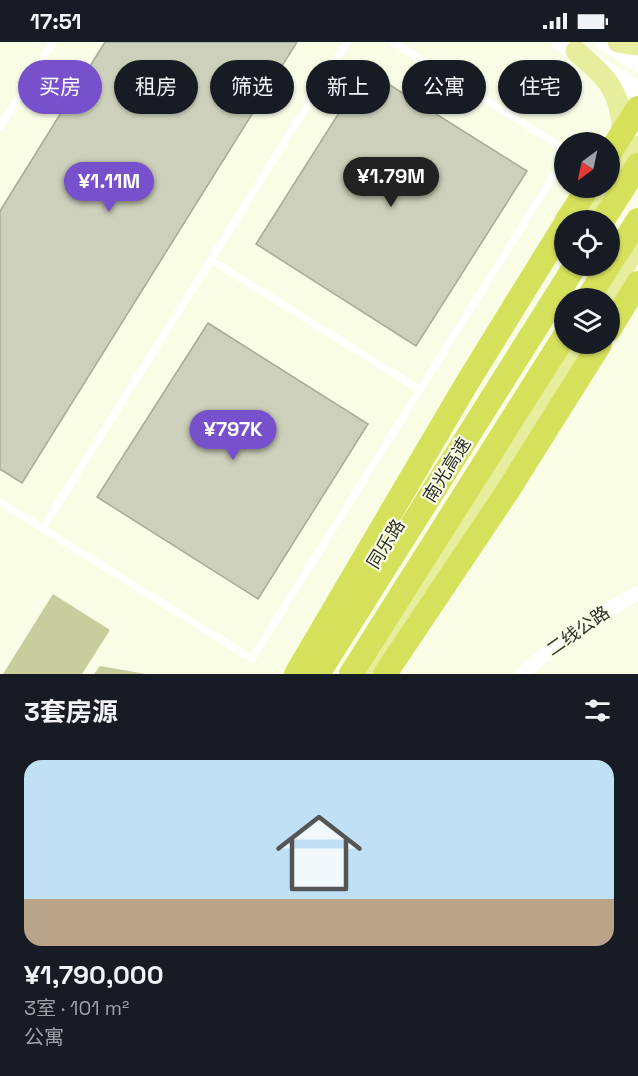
<!DOCTYPE html>
<html lang="zh">
<head>
<meta charset="utf-8">
<style>
	body { margin:0; font-family:"Space Grotesk","Noto Sans SC",sans-serif; background:#20242c; color:#f1f3f6; height:100vh; display:flex; flex-direction:column; font-size:22px; white-space:nowrap }
	* { box-sizing:border-box; margin:0 }
	p { font-size:20px; color:#9ea1a6 }
	.icon { flex:none; width:33px; height:33px; fill:none; stroke:currentColor; stroke-width:2; stroke-linecap:round; stroke-linejoin:round }
	.map { position:relative; height:632px; overflow:hidden }
	.panel { display:flex; flex-direction:column; background:#171b24; flex:1 }
	.panel>* { flex:none }
	.top-card { position:absolute; left:18px; top:18px; width:603px; height:54px; display:flex; gap:12px }
	.needle { width:39px; rotate:213deg }
	.tools { position:absolute; left:554px; top:90px; display:grid; gap:12px }
	.tools a { display:grid; place-items:center; width:66px; height:66px; border-radius:50%; background:#171b24; box-shadow:0 2px 4px #0004; font-size:30px }
	.price { position:absolute; translate:-50% -51px; padding:0 14px; border-radius:21px; background:#7751cb; color:#fff; font-size:20px; line-height:39px; filter:drop-shadow(0 2px 3px #0008) }
	.price::after { content:''; position:absolute; left:50%; top:36px; width:18px; height:14px; margin-left:-9px; background:inherit; clip-path:polygon(0 0,100% 0,50% 100%) }
	.price.current { background:#222; color:#fff }
	ul { padding:0; list-style:none }
	li { display:grid; align-content:center; gap:12px; height:318px; padding:0 24px }
	li+li { border-top:2px solid #363941 }
	li span { display:grid; place-items:center; height:186px; border-radius:18px; color:#555 }
	li>.icon { margin-inline-start:auto }
	span .icon { width:108px; height:108px; fill:#fffc; stroke-width:1 }
	li b { font-size:26px }
	h2 { display:flex; justify-content:space-between; align-items:center; height:72px; padding:0 24px; font-size:26px }
	.chip { padding:0 21px; border-radius:27px; background:#171b24; box-shadow:0 2px 4px #0004; font-size:21px; line-height:54px }
	.chip.current { background:#7751cb; color:#fff }
	.status { display:flex; justify-content:space-between; align-items:center; height:42px; padding:0 30px; background:#171b24; direction:ltr }
	.status svg { height:16px; fill:currentColor }
	.map>svg:first-child { display:block }
	.green { fill:#c7cd9c }
	.building { fill:#cdd0ba; stroke:#a8ab95; stroke-width:1.5 }
	.lines { fill:none; stroke-linecap:round; stroke-linejoin:round }
	.service { stroke:#fff; stroke-width:7 }
	.minor { stroke:#fff; stroke-width:14 }
	.secondary { stroke:#fff; stroke-width:18 }
	.primary { stroke:#e6ed9d; stroke-width:21 }
	.motorway { stroke:#d6e15b; stroke-width:24 }
	.labels { text-anchor:middle; stroke-width:4.5; stroke-linejoin:round; paint-order:stroke }
	.street-label { font-size:18px; fill:#2e3027; stroke:#fafde6 }
</style>
</head>
<body>
<div class="status"><b>17:51</b><svg viewBox="0 0 49 12"><path d="M0 12V9h3v3zM5 12V6h3v6zM10 12V3h3v9zM15 12V0h3v12zM26 1h20v11H26zM47 4h2v5h-2z"/></svg></div>
<div class="map">
<svg width="638" height="632" viewBox="0 0 638 632">
	<rect width="100%" height="100%" fill="#fafde6"/>
	<g class="green">
		<path d="M53,552L110,588L82,632H3Z"/>
		<path d="M100,624L146,632H94Z"/>
	</g>
	<g class="building">
		<path d="M105,0H297L22,441L0,427V169Z"/>
		<path d="M366,28L527,129L416,304L256,202Z"/>
		<path d="M208,281L368,382L258,557L97,455Z"/>
	</g>
	<g class="lines">
		<g class="service">
			<path d="M393,0L564,107"/>
			<path d="M0,85L53,0"/>
			<path d="M211,218L420,348"/>
			<path d="M0,460L252,617L564,117"/>
			<path d="M43,486L347,0"/>
		</g>
		<path class="minor" d="M522,632C557,601 596,573 638,551"/>
		<g class="secondary">
			<path d="M561,0L638,49"/>
			<path d="M605,0L638,21"/>
		</g>
		<g class="primary">
			<path d="M618,0L638,3"/>
			<path d="M576,9C587,19 601,30 609,42C630,74 621,109 613,143"/>
			<path d="M591,178L638,104"/>
			<path d="M604,256L638,203"/>
			<path d="M367,632L576,302"/>
		</g>
		<g class="motorway">
			<path d="M609,112L638,66"/>
			<path d="M567,178L588,146"/>
			<path d="M603,178L638,123"/>
			<path d="M588,256L638,178"/>
			<path d="M609,288L638,241"/>
			<path d="M296,632L467,341L564,184"/>
			<path d="M318,632L575,224"/>
			<path d="M351,632L564,295"/>
			<path d="M385,632L507,450L600,302"/>
		</g>
	</g>
	<g class="labels">
		<g class="street-label">
			<text transform="translate(447 428) rotate(-58)" y="6">南光高速</text>
			<text transform="translate(386 502) rotate(-58)" y="6">同乐路</text>
			<text transform="translate(578 589) rotate(-35)" y="6">二线公路</text>
		</g>
	</g>
</svg>
<div class="tools">
<a><svg class="needle" viewBox="-14 -14 28 28"><path d="M0-13l5 13h-10z" fill="#e53935"/><path d="M0 13l5-13h-10z" fill="#9ea1a6"/></svg></a>
<a><svg class="icon" aria-label="locate" viewBox="0 0 24 24"><circle cx="12" cy="12" r="6"/><path d="M12 2v4M12 18v4M2 12h4M18 12h4"/></svg></a>
<a><svg class="icon" aria-label="layers" viewBox="0 0 24 24"><path d="M12 4l9 5-9 5-9-5zM3 14l9 5 9-5"/></svg></a>
</div>
<b class="price current" style="left:391px;top:166px">¥1.79M</b>
<b class="price" style="left:109px;top:171px">¥1.11M</b>
<b class="price" style="left:233px;top:419px">¥797K</b>
<div class="top-card">
<a class="chip current">买房</a>
<a class="chip">租房</a>
<a class="chip">筛选</a>
<a class="chip">新上</a>
<a class="chip">公寓</a>
<a class="chip">住宅</a>
</div>
</div>
<section class="panel">
<h2>3套房源<svg class="icon" aria-label="filters" viewBox="0 0 24 24"><path d="M4 7h16M4 17h16"/><circle cx="9" cy="7" r="2"/><circle cx="15" cy="17" r="2"/></svg></h2>
<ul>
<li><span style="background:linear-gradient(#bfe0f5 75%,#b9a48a 0)"><svg class="icon" aria-label="home" viewBox="0 0 24 24"><path d="M3 11l9-7 9 7M6 9v11h12V9"/></svg></span><div><b>¥1,790,000</b><p>3室 · 101 m²</p><p>公寓</p></div></li>
</ul>
</section>
</body>
</html>
